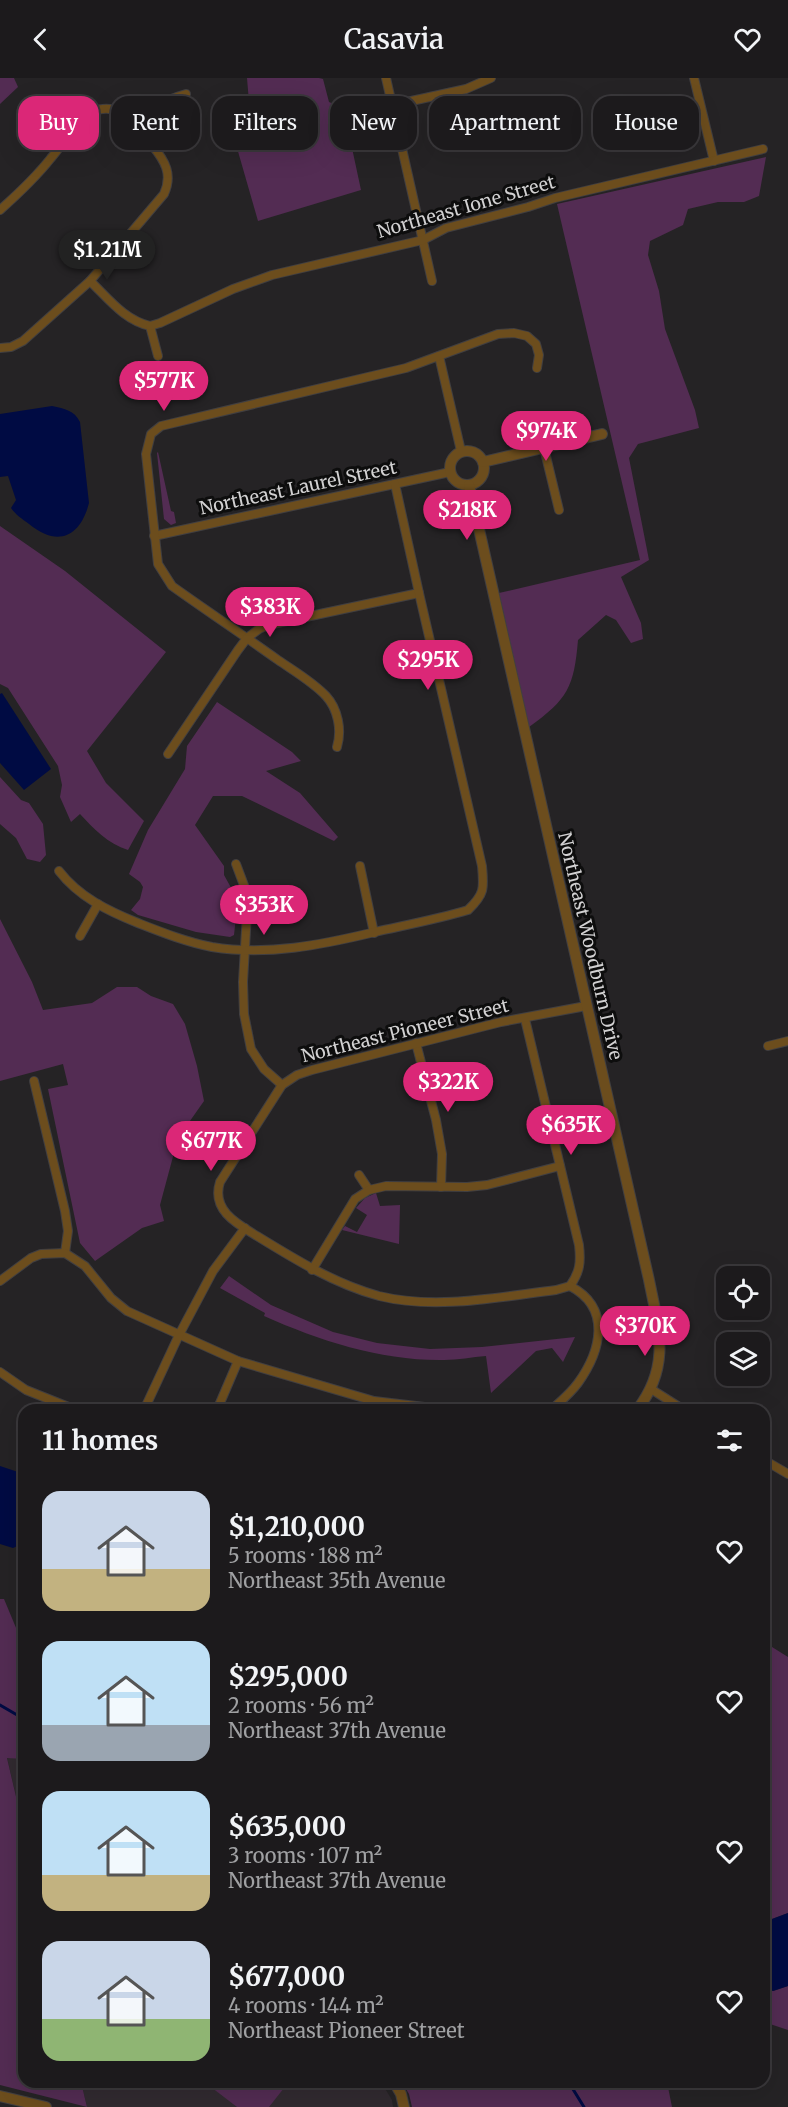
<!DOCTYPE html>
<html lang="en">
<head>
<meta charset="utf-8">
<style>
	body { margin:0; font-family:Merriweather,serif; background:#252325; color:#f1f3f6; height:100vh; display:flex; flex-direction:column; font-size:22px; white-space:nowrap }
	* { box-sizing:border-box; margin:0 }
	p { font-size:20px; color:#a0a1a3 }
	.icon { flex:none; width:33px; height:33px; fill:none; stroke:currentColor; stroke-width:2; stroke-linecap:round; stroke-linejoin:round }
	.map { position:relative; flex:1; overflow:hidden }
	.side { position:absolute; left:18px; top:1326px; width:752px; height:684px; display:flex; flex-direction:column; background:#1c1a1c; border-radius:18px; box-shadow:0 6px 24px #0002,0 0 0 2px #3a383b }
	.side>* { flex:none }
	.hud { position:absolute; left:18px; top:18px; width:753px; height:54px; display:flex; gap:12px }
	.buttons { position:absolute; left:716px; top:1188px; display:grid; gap:12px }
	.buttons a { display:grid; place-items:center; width:54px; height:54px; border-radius:12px; background:#1c1a1c; box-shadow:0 6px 24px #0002,0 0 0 2px #3a383b; font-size:30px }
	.price { position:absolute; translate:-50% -51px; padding:0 14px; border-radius:21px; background:#db2777; color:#fff; font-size:20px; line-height:39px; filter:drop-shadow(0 2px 3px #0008) }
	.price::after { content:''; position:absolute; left:50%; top:36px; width:18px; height:14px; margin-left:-9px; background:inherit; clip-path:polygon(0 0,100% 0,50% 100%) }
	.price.active { background:#222; color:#fff }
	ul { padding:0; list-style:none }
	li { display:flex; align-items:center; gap:18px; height:150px; padding:0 24px }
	li span { display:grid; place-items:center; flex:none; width:168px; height:120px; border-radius:18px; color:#555 }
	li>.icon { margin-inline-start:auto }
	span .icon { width:72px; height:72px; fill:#fffc; stroke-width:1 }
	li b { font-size:26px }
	h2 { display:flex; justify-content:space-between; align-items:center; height:72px; padding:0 24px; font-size:26px }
	.chip { padding:0 21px; border-radius:18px; background:#1c1a1c; box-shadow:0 6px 24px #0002,0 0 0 2px #3a383b; font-size:21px; line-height:54px }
	.chip.active { background:#db2777; color:#fff }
	header { display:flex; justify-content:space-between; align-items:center; height:78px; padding:0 24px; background:#1c1a1c; font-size:27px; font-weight:600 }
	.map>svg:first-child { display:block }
	.built { fill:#312a30 }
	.green { fill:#532c53 }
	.water { fill:#000b43 }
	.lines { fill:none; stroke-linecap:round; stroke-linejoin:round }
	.stream { stroke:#000b43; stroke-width:3 }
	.minor-casing { stroke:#413f41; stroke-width:10 }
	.tertiary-casing { stroke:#413f41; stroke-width:12 }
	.minor { stroke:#6c4d1d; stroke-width:8 }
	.tertiary { stroke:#6c4d1d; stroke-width:10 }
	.labels { text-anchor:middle; stroke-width:6; stroke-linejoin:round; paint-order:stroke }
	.street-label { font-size:18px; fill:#d2d1d2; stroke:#0d0d0d }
</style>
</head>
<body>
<header><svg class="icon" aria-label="back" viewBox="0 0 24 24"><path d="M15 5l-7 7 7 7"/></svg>Casavia<svg class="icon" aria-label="heart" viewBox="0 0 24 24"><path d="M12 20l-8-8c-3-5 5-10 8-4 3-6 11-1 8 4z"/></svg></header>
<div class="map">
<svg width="788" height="2029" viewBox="0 0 788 2029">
	<rect width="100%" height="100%" fill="#252325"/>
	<g class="built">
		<path d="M7,1679L24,1681V1753Z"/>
		<path d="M81,2004H381L392,2022L393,2029H87Z"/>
	</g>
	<g class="green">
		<path d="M0,0H14L18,9L0,26Z"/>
		<path d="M247,0H319L323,1L329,24L345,31L378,24L385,59L352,70L361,112L258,143L235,63L249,24Z"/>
		<path d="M766,79L759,118L744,124H718L688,131L683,147L650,163L648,177L659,213L665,251L695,332L699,350L638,366L629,380L649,482L621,499L641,545L643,561L631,565L616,542L606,537L578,562C574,609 568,621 529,649L499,515L640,482L557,126Z"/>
		<path d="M158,374L171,433L174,434L176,445L171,447L164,441L157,375Z"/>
		<path d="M0,448L65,493L166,574L87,673L106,705L144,743L128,772C108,766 93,750 80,736L71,744L60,719L62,707L58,688L8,610L0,606Z"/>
		<path d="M217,624L292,674L301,683L266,693L300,715L338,759L334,763L242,718H213L195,747L224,788V797L234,815L237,830L234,857L230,859L196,854L138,837L131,832L140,821L143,809L140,804L129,796L148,752L185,691L187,668Z"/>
		<path d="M0,699L21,722L29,725L43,746L46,777L40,784L27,781L16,760L0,746Z"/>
		<path d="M0,841L32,904L43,932L92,925L117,909H137L151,918L173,926L185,946L197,988L204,1023L178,1060L160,1127L164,1143L142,1150L95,1183L80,1165L48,1011L68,1007L63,986L0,1003Z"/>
		<path d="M376,1115L380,1128L400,1127L399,1166L342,1152L345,1148L357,1154L367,1137L356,1130L365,1120Z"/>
		<path d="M229,1198L271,1227L333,1254L377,1265L430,1271L482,1269L575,1259L563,1284L552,1270L536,1273L491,1315L486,1278C472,1279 458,1282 444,1282C382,1283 320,1263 264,1238L265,1235L220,1210Z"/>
		<path d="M0,1521H4L24,1569V1681L7,1680L24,1753V2004H81L87,2029L0,2007Z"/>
		<path d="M764,1564L788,1579V1835L764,1844V1678L771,1656L764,1627Z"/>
		<path d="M788,1908V1952L764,1944V1909L773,1913Z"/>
		<path d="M209,2004H276L284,2010L269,2029H237L207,2006Z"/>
		<path d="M402,2004H667L672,2029H412L409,2016Z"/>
	</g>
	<g class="water">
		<path d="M52,328C65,331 74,332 80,344L89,425C80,460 57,469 29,446C22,441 15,436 11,430L16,422L8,398L0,399V336Z"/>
		<path d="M2,615L51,691L24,712L0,685V616Z"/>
		<path d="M0,1388L24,1396V1465L13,1470L0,1466Z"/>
		<path d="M788,1835V1908L773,1913L764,1909V1844Z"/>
	</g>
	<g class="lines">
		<g class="stream">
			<path d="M0,1627L24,1641"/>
			<path d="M563,2004L571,2008L584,2029"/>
			<path d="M571,2008L592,2004"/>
		</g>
		<g class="minor-casing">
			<g id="minor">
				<path d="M386,0L432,203"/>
				<path d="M694,0L714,83"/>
				<path d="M393,27L466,11L491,0"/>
				<path d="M136,48C153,29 162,23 186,16"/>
				<path d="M0,132C18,116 36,99 51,80C62,68 73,46 86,37C95,30 110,29 121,34C133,40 143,56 152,67C165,83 173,96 164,116L90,203L23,263L11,269L0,270"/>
				<path d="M90,203C108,220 124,242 150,248L158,278"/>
				<path d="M150,248L160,245L233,211L272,197L423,162L446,150L528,129L555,120L763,71"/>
				<path d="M439,278L461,373"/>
				<path d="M544,370L559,432"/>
				<path d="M154,458L450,394"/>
				<path d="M337,669C342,652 338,631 326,618C313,604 294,593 278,582C243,557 207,533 172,508L158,486L146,376L151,356L161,348L406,290L498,256L514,255L527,258L536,266L539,277L537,290"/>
				<path d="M168,676L238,572L247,560L259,551L268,547L419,515"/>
				<path d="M236,786L245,810L247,835L243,904L244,936L251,971L264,991L282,1007"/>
				<path d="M360,788L374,855"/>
				<path d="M59,793C79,819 108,833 138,845C161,854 186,864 212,869C267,878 321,867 375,854C406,847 438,841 468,832C485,816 484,810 482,788L419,515L395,406"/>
				<path d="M80,858L98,826"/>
				<path d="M525,941L579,1167C581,1184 580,1194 570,1208"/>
				<path d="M416,965L436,1042L442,1076L441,1109"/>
				<path d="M768,968L788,963"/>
				<path d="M34,1003L65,1133L68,1153L65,1175"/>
				<path d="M359,1097L369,1112"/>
				<path d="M312,1192L355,1121L369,1112L386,1108L467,1109L487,1107L560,1088"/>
				<path d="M0,1203L31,1180L41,1176L65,1175L85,1188L111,1220L127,1233L238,1283L374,1323L450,1332"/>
				<path d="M570,1208L556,1212C499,1219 436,1232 379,1218C335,1206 296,1182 257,1158C237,1146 211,1132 220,1104L282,1007L297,997L312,992L501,944L586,928"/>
				<path d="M0,1294L26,1312L76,1332"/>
				<path d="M651,1311L684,1332"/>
				<path d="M144,1332L179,1257L213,1193L245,1150"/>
				<path d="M217,1332L238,1283"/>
				<path d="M551,1332C560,1324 570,1316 578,1305C601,1273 612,1230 570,1208"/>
				<path d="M764,1382L788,1396"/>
			</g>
		</g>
		<g class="tertiary-casing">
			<g id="tertiary">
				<circle cx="467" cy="390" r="17"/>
				<path d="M483,384L602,356"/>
				<path d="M469,407L649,1202C659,1252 671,1288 637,1332"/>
				<path d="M394,2004L401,2016L404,2029"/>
				<path d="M0,2018L46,2029"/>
			</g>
		</g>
		<use href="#minor" class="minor"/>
		<use href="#tertiary" class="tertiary"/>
	</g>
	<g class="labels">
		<g class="street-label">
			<text transform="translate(466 129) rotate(-16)" y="6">Northeast Ione Street</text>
			<text transform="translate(298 410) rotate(-12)" y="6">Northeast Laurel Street</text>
			<text transform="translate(590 868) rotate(77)" y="6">Northeast Woodburn Drive</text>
			<text transform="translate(405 953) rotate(-14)" y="6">Northeast Pioneer Street</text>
		</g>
	</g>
</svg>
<div class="buttons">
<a><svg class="icon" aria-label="locate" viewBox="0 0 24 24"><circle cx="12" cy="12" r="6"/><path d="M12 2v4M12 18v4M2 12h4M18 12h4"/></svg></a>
<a><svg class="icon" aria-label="layers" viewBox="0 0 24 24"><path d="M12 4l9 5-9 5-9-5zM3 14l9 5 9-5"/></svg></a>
</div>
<b class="price active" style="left:107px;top:203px">$1.21M</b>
<b class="price" style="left:164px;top:334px">$577K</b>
<b class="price" style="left:546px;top:384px">$974K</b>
<b class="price" style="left:467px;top:463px">$218K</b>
<b class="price" style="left:270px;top:560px">$383K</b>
<b class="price" style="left:428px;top:613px">$295K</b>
<b class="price" style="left:264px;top:858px">$353K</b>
<b class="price" style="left:448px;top:1035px">$322K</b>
<b class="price" style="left:571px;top:1078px">$635K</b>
<b class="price" style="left:211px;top:1094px">$677K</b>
<b class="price" style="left:645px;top:1279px">$370K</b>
<div class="hud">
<a class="chip active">Buy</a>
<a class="chip">Rent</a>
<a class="chip">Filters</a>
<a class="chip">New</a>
<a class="chip">Apartment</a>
<a class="chip">House</a>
</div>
<section class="side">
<h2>11 homes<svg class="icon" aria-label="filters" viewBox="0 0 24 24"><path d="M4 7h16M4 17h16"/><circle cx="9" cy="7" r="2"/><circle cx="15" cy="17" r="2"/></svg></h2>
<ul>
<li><span style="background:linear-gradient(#c9d6e8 65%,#c2b280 0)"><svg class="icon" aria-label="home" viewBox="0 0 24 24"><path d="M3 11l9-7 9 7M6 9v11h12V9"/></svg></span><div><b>$1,210,000</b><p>5 rooms · 188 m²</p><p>Northeast 35th Avenue</p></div><svg class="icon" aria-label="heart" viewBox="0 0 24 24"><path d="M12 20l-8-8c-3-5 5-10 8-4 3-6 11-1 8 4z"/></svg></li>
<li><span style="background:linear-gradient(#bfe0f5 70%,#9aa5b1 0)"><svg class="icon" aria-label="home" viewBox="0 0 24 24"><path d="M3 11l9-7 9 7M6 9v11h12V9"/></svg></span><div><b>$295,000</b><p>2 rooms · 56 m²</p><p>Northeast 37th Avenue</p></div><svg class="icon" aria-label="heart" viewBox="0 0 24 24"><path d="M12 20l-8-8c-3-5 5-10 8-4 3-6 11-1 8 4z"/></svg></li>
<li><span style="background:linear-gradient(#bfe0f5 70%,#c2b280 0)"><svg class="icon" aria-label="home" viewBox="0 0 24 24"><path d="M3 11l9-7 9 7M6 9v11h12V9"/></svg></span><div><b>$635,000</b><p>3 rooms · 107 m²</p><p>Northeast 37th Avenue</p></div><svg class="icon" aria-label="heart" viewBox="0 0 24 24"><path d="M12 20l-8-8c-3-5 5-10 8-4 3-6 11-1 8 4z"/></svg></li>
<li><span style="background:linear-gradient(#c9d6e8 65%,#8fb573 0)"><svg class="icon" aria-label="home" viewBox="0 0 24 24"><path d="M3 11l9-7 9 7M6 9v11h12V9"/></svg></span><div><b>$677,000</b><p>4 rooms · 144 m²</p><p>Northeast Pioneer Street</p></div><svg class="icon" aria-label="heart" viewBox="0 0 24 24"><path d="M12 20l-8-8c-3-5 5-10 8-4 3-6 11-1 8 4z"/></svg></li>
</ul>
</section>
</div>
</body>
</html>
